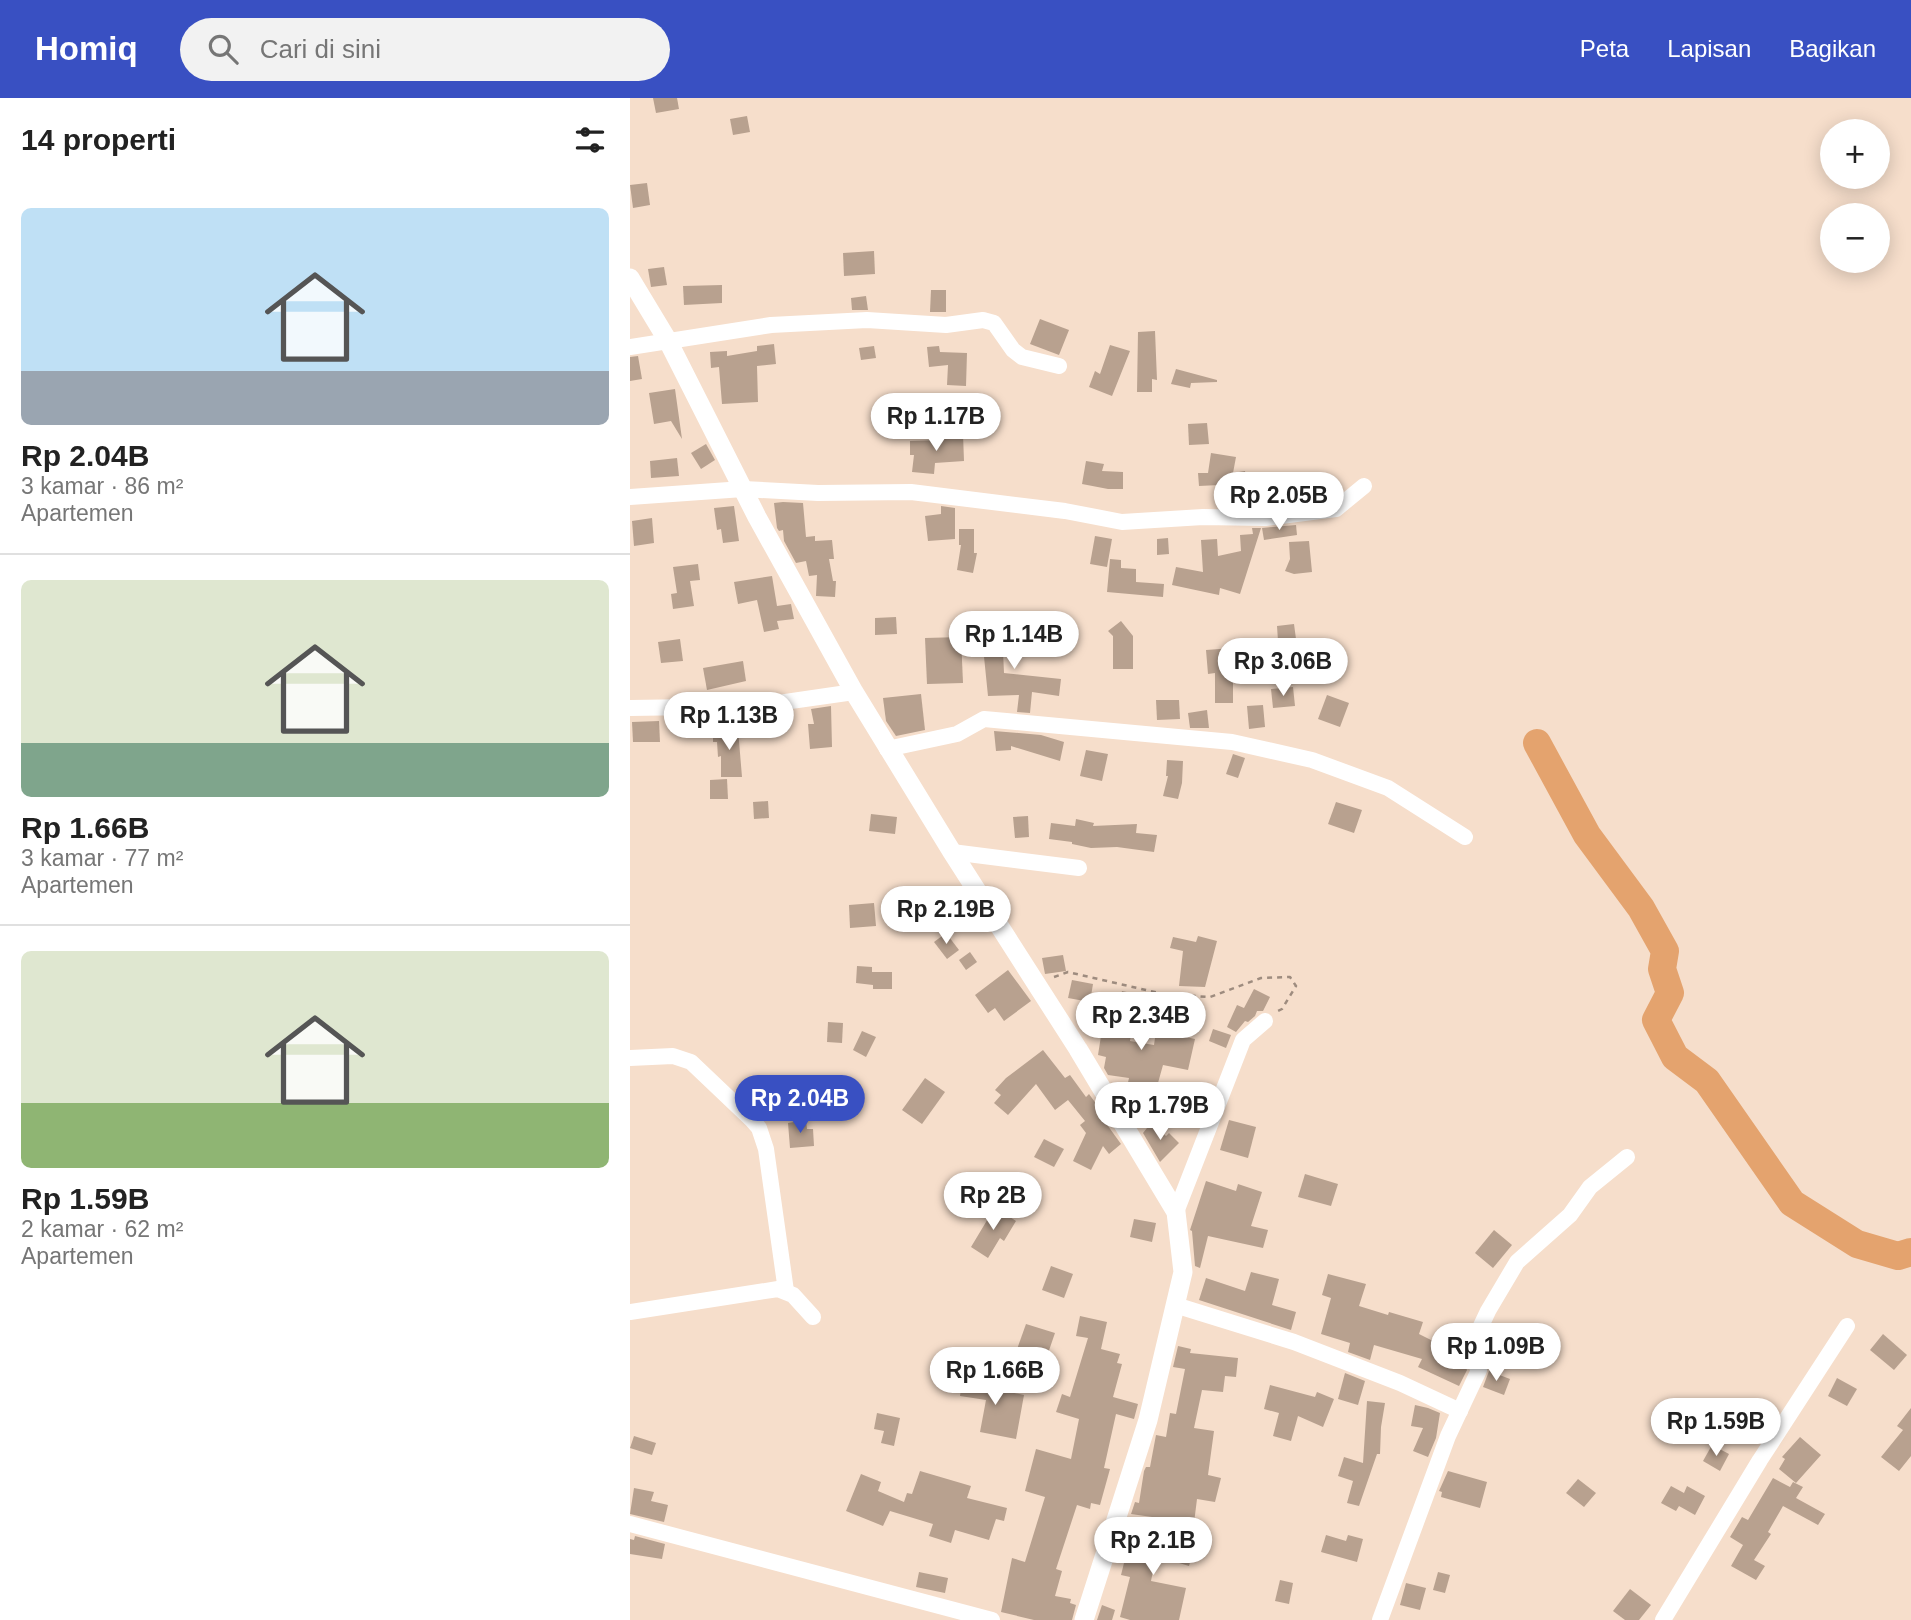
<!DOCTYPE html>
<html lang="id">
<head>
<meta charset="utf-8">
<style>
	body { margin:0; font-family:Helvetica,sans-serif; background:#f2f2f2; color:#222; height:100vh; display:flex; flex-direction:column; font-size:26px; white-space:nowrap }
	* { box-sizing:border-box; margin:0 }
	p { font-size:23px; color:#767676 }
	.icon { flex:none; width:38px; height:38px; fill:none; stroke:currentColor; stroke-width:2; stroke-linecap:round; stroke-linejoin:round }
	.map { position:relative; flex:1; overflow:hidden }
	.details { display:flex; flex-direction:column; background:#fff; width:630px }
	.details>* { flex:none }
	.controls { position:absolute; left:1190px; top:21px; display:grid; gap:14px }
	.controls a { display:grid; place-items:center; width:70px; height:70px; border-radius:50%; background:#fff; box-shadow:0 4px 18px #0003; font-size:35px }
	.price { position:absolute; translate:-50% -60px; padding:0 16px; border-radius:24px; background:#fff; color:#222; font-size:23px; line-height:46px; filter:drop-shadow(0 2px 4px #0008) }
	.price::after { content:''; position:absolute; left:50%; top:42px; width:21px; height:16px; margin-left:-10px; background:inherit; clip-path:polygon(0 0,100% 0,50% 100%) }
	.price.current { background:#3950c2; color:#fff }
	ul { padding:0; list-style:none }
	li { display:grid; align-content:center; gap:14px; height:371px; padding:0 21px }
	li+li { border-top:2px solid #e0e0e0 }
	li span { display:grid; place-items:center; height:217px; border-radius:10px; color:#555 }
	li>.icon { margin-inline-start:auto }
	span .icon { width:126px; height:126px; fill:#fffc; stroke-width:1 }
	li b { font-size:30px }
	h2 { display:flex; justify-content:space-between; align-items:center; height:84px; padding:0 21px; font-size:30px }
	header { display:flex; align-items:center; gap:42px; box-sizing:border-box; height:98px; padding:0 35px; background:#3950c2; color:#fff }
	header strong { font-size:33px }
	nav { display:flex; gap:38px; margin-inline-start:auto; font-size:24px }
	.search { width:490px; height:63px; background:#f2f2f2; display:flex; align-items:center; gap:18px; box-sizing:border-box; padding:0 24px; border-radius:38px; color:#767676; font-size:26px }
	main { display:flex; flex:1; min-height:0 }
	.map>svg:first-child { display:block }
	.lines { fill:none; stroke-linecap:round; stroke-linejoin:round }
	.river { stroke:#e4a36e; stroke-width:28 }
	.building { fill:#b8a18f }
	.path { stroke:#9e8c7f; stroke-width:2.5; stroke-dasharray:5 5; stroke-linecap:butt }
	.minor { stroke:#fff; stroke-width:16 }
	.tertiary { stroke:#fff; stroke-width:19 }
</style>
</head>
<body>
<header>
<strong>Homiq</strong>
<div class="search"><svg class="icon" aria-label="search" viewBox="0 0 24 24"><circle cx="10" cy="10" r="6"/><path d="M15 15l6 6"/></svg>Cari di sini</div>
<nav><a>Peta</a><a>Lapisan</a><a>Bagikan</a></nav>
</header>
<main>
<section class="details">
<h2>14 properti<svg class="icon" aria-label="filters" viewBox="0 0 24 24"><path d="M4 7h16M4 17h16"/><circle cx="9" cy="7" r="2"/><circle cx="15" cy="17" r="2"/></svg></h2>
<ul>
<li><span style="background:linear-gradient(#bfe0f5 75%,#9aa5b1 0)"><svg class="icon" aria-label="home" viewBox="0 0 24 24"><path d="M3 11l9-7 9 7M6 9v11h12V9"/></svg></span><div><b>Rp 2.04B</b><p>3 kamar · 86 m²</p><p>Apartemen</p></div></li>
<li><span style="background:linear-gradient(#dfe7d0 75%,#7fa58c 0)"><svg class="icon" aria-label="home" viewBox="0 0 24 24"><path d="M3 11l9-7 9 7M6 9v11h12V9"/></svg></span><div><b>Rp 1.66B</b><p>3 kamar · 77 m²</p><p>Apartemen</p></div></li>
<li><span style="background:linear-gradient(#dfe7d0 70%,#8fb573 0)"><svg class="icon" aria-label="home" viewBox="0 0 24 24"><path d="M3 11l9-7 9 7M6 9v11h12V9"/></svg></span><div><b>Rp 1.59B</b><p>2 kamar · 62 m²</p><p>Apartemen</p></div></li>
</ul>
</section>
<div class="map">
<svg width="1281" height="1522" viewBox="0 0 1281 1522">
	<rect width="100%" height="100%" fill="#f6decb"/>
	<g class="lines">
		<path class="river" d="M907,645L957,737L1011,810L1035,853L1032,871L1040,895L1026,922L1045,959L1077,983L1162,1105L1227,1146L1268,1158L1281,1154"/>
	</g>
	<g class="building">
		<path d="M23,0H47L49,11L26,15Z"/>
		<path d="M117,18L120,34L103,37L100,21Z"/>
		<path d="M17,85L20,107L3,110L0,87Z"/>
		<path d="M244,153L245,176L214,178L213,155Z"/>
		<path d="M34,169L37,187L21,189L18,171Z"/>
		<path d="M92,187V205L54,207L53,188Z"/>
		<path d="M301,192H316V214H300Z"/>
		<path d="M236,198L238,212H222L221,200Z"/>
		<path d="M410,221L439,232L429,257L400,246Z"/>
		<path d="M525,233L527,282L522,281V294H507L508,234Z"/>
		<path d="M144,246L146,266L127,268L128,304L92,306L89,269L81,270L80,254L97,253V258L127,253V248Z"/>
		<path d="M480,247L500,253L482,298L459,289L465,273L470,276Z"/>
		<path d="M244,248L246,260L231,262L229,250Z"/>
		<path d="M309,248L310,254L337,255L336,288L317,287L318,267L299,269L297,249Z"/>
		<path d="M8,258L12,281L0,283V259Z"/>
		<path d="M546,271L587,282V284L561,285L560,290L541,286Z"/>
		<path d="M45,291L52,341L41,323L24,326L19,295Z"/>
		<path d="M577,325L579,346L559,347L558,326Z"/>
		<path d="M333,336L334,363L305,365L304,376L282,374L284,357H280V343L313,342V337Z"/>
		<path d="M76,346L85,362L71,371L61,355Z"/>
		<path d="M581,355L606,359L603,375L615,373L619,399L635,397L637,409H591L589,387L569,388L568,375H578Z"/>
		<path d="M47,360L49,378L21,380L20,363Z"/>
		<path d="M456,363L474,366L472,373L493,374V391H478L452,386Z"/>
		<path d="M153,404L173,405L176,439L185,438V443L202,442L204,461H199L203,483H206L205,499L186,498L187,477L179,478L176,463L166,465L154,443L153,432L149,433L147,430L144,405Z"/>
		<path d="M104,408L109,443L93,445L91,431L87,432L84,410Z"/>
		<path d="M311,408L325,410V441L298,443L295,418L311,416Z"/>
		<path d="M22,420L24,445L4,448L2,423Z"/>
		<path d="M666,427L667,437L634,442L632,430Z"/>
		<path d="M622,430H631L610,496L590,490L589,497L542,487L546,469L573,474L571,442L587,441L588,458L611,453L610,437L623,436Z"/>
		<path d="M329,431H344V455H347L343,475L327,472L331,447H329Z"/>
		<path d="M465,438L482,441L477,469L460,466Z"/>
		<path d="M538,440L539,456L527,457V441Z"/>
		<path d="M679,443L682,474L664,476L655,473L660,461L659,444Z"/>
		<path d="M480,461L491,462V470L506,471V484L534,486L533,499L477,494Z"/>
		<path d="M68,466L70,482L60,483L64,508L43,511L41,496L47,495L43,469Z"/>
		<path d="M142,478L147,508L161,506L164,521L147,523L149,531L134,534L127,502L108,506L104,484Z"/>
		<path d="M266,519L267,536L245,537V520Z"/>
		<path d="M491,523L503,538V571H483V538L478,533Z"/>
		<path d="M664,526L666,541L660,542L659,557H641L642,543H648L647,528Z"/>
		<path d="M403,534L404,550L373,553L374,575L431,581L429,598L402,594L400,615L387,614L389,597L358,598L352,539Z"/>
		<path d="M331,539L333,585L297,586L295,540Z"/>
		<path d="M50,541L53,563L31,565L28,544Z"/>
		<path d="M603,550V605H585V575L578,576L576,552Z"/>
		<path d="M113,563L116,583L77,592L73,570Z"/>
		<path d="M663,589L665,608L643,610L641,591Z"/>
		<path d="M291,596L295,632L266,638L256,623L253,600Z"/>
		<path d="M697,597L719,605L710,629L688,621Z"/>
		<path d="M526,602H549L550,621L527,622Z"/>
		<path d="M633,607L635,629L619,631L617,608Z"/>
		<path d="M201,608L202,649L180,651L178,626H184L181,611Z"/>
		<path d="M577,612L579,630H560L558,615Z"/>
		<path d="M29,623L30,644H3L2,624Z"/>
		<path d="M83,631H108L112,679H91V658L88,659L87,644H83Z"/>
		<path d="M364,633L411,637L434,644L430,663L381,648V652L366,653Z"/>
		<path d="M456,652L478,656L472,683L450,678Z"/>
		<path d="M603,656L615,660L608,680L596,676Z"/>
		<path d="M537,662L553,663L552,685L548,701L533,698L538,678H536Z"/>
		<path d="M97,681L98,701H80V682Z"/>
		<path d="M138,703L139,720L124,721L123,704Z"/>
		<path d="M706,704L732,712L724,735L698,726Z"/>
		<path d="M241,716L267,719L265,736L239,733Z"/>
		<path d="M398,718L399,739L385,740L383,719Z"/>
		<path d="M446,721L464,725L463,728L507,726L506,735L527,737L524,754L487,749L461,750L442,746V744L419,741L421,725L445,728Z"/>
		<path d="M244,805L246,828L220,830L219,807Z"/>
		<path d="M316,835L329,852L317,861L304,844Z"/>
		<path d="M568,838L587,843L575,889L549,888L553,853L540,850L543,839L566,844Z"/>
		<path d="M340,854L347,864L336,872L329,862Z"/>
		<path d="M433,857L436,873L415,876L412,860Z"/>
		<path d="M227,868L242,869V874H262V891H243V887L226,885Z"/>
		<path d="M378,872L401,903L374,923L365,910L358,915L345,897Z"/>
		<path d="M442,882L463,886L460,904L438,900Z"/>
		<path d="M624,891L640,899L633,913H627L625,918L618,924L615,923L606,934L597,929L607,907L614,910Z"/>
		<path d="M492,893L516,898L511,920L504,918L500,943L524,947L526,933L565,941L558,972L533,967L521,1010L504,1005L505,1001L495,998L499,980L478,977L474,970L476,959L468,957L471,938L480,940Z"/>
		<path d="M198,924L213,925L212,945L197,944Z"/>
		<path d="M583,931L601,937L596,950L579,943Z"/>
		<path d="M232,933L246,939L236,959L223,952Z"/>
		<path d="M413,952L435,980L440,977L456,999L459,996L467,1007L465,1010L491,1046L479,1056L473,1048L461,1072L443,1063L456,1035L450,1027L455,1023L438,1002L425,1012L406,986L378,1017L364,1005L371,997L365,992L376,980Z"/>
		<path d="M134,979H146L147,994H134Z"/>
		<path d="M295,980L315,994L292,1026L272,1012Z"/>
		<path d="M176,1022L177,1031H183L184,1048L160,1050L158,1025Z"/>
		<path d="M599,1022L626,1029L618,1060L590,1052Z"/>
		<path d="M521,1025L536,1038L539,1035L549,1045L530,1064L513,1035Z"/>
		<path d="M414,1041L434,1051L424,1069L404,1059Z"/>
		<path d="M675,1076L708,1086L701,1108L668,1099Z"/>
		<path d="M576,1083L606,1093L608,1086L632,1094L621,1128L638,1132L633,1150L578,1138L570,1170L565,1168L562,1133L560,1132Z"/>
		<path d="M365,1109L386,1123L374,1143L370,1140L358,1160L341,1149Z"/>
		<path d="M504,1121L526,1125L522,1144L500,1139Z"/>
		<path d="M864,1132L882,1147L863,1170L845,1155Z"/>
		<path d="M421,1168L443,1176L434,1200L412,1192Z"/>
		<path d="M621,1174L649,1181L642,1207L666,1214L661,1232L569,1202L576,1180L615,1193Z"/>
		<path d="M698,1176L736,1186L729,1208L758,1217L759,1214L793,1224L789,1236L817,1250L812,1258L833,1264L837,1272L829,1288L788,1269L792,1261L744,1247L740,1262L718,1254L720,1245L691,1236L701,1200L692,1197Z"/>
		<path d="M450,1218L477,1224L471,1251L490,1256L487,1265L492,1266L483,1299L508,1306L504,1321L486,1316L474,1370L480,1371L470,1407L461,1405L460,1411L447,1407L426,1471L432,1473L425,1498L441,1501L440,1505L446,1507L442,1522H404L371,1514L382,1460L395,1464L415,1399L395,1393L406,1351L441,1361L449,1321L426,1314L432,1296L440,1299L458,1240L446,1238Z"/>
		<path d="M396,1226L425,1235L415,1264L386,1254Z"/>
		<path d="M1253,1236L1277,1257L1264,1272L1240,1252Z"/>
		<path d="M548,1248L561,1251L560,1255L608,1260L606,1279L595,1278L593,1294L572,1292L564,1330L584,1333L578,1377L591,1380L585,1404L567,1401L564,1425L501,1416L505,1404L509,1405L514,1373L516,1369H520L526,1337L536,1339L540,1315L546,1316L555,1271L543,1269Z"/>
		<path d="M859,1273L880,1281L874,1297L853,1289Z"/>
		<path d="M715,1275L735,1283L728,1307L708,1301Z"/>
		<path d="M333,1277L357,1280L355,1289L394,1297L386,1341L350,1334L356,1302L330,1298Z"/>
		<path d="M1207,1280L1227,1291L1217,1308L1198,1298Z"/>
		<path d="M640,1287L685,1299L687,1294L704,1301L693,1329L668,1318L661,1343L643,1338L649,1315L634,1311Z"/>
		<path d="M737,1303L755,1305L751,1329L750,1356H747L729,1408L717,1405L723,1383L708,1378L714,1359L733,1365Z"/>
		<path d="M785,1307L798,1310L810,1315L806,1340L798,1359L783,1353L793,1330L781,1328Z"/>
		<path d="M1107,1307L1129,1325L1114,1343L1092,1324Z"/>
		<path d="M1281,1310V1358L1269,1373L1251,1359L1273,1332L1267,1328Z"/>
		<path d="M247,1315L270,1320L264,1348L251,1345L254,1333L244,1331Z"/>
		<path d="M4,1338L26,1345L22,1357L0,1350Z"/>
		<path d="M1170,1339L1191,1357L1166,1385L1149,1371L1155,1361L1152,1359Z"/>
		<path d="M1082,1347L1099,1356L1090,1373L1073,1363Z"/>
		<path d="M290,1373L341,1388L337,1400L377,1410L374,1423L366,1421L359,1442L325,1432L321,1445L299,1438L303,1426L260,1413L253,1428L216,1413L231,1376L251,1384L248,1393L274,1404L277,1395L282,1396Z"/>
		<path d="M818,1373L857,1384L850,1410L811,1399L812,1394L809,1393Z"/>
		<path d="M1143,1380L1160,1389L1163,1384L1173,1389L1166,1400L1195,1416L1188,1427L1153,1408L1138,1434L1141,1436L1124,1462L1135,1468L1126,1482L1101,1468L1113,1447L1100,1439L1112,1419L1118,1422Z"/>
		<path d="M948,1381L966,1395L954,1409L936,1395Z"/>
		<path d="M1041,1388L1054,1395L1057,1388L1075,1398L1065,1417L1049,1408L1046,1413L1031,1405Z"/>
		<path d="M4,1390L24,1394L21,1403L38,1407L34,1424L0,1416Z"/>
		<path d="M503,1429L565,1447L559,1468L526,1458L521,1483L556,1490L549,1522H500L490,1519L500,1479L491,1477Z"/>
		<path d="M696,1437L716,1443L718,1437L733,1441L727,1464L691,1454Z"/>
		<path d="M5,1438L35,1446L32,1461L0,1456V1441L4,1442Z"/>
		<path d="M289,1474L318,1480L315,1495L286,1489Z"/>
		<path d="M808,1474L820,1477L815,1495L803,1492Z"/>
		<path d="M650,1482L663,1485L659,1506L645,1503Z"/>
		<path d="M776,1485L796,1490L790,1512L770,1507Z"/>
		<path d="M1000,1491L1021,1507L1009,1522H995L983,1513Z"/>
		<path d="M472,1507L485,1512L482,1522H467Z"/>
	</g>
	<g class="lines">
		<path class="path" d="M424,879L438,874L533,896L580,899L631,880L660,879L666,888L652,911L646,914"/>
		<g class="minor">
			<path d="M0,249L141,227L237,222L316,227L353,222L364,225L383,252L392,259L429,268"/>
			<path d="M0,399L113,391L188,395L281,394L435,413L492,424L573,419L635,420L706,411L734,388"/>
			<path d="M0,610L127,608L224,594"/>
			<path d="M257,651L327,636L354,621L602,644L682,662L758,690L835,739"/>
			<path d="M322,754L449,770"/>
			<path d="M0,960L43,958L61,964L122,1022L129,1030L136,1051L156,1193"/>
			<path d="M546,1114L613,942L635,923"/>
			<path d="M545,1207L664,1244L770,1285L830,1313"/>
			<path d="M0,1214L148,1191L163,1197L183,1219"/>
			<path d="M0,1426L362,1522"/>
			<path d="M750,1522L818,1338L849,1272L841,1257L843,1245L858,1213L887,1164L940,1117L960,1089L997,1059"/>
			<path d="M1033,1522L1130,1362L1217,1228"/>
		</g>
		<path class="tertiary" d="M0,180L38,243L127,419L224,594L322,754L448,951L546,1114L553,1174L518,1322L454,1522"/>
	</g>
</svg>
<div class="controls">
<a>+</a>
<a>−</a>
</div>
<b class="price" style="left:306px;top:355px">Rp 1.17B</b>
<b class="price" style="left:649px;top:434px">Rp 2.05B</b>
<b class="price" style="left:384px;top:573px">Rp 1.14B</b>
<b class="price" style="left:653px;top:600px">Rp 3.06B</b>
<b class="price" style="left:99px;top:654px">Rp 1.13B</b>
<b class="price" style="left:316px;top:848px">Rp 2.19B</b>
<b class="price" style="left:511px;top:954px">Rp 2.34B</b>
<b class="price current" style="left:170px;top:1037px">Rp 2.04B</b>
<b class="price" style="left:530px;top:1044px">Rp 1.79B</b>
<b class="price" style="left:363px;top:1134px">Rp 2B</b>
<b class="price" style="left:866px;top:1285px">Rp 1.09B</b>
<b class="price" style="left:365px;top:1309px">Rp 1.66B</b>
<b class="price" style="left:1086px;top:1360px">Rp 1.59B</b>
<b class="price" style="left:523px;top:1479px">Rp 2.1B</b>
</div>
</main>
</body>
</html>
